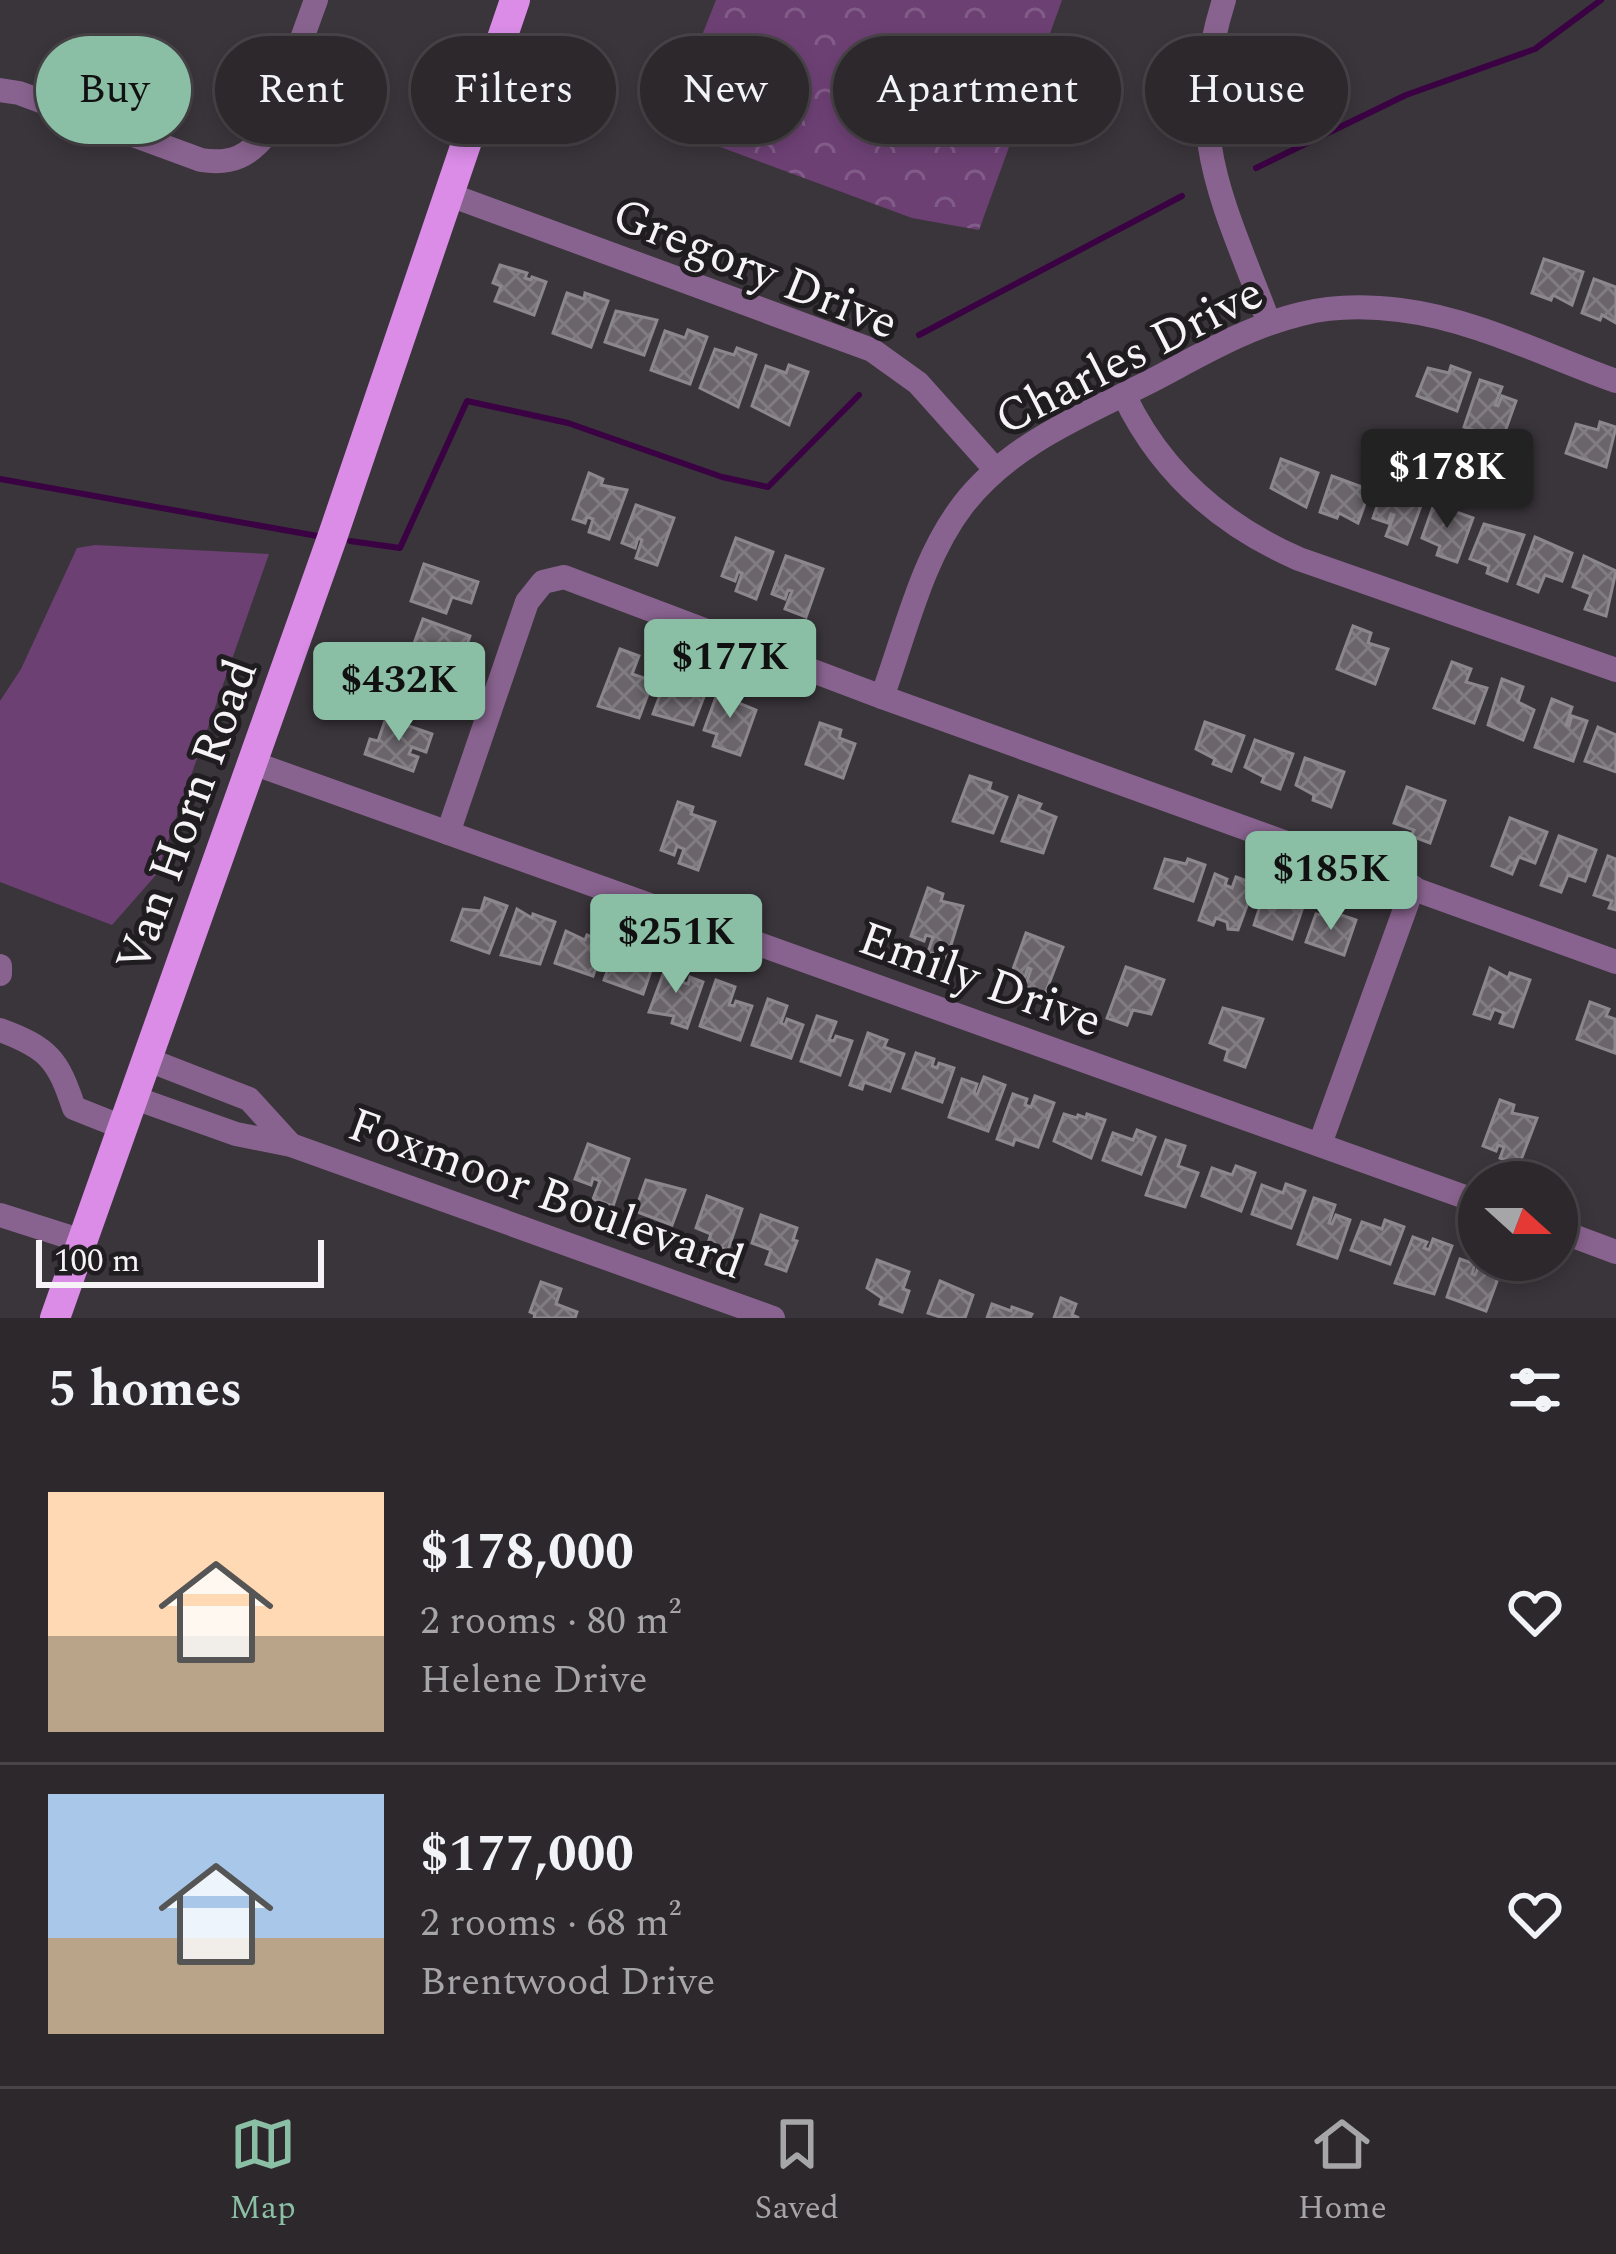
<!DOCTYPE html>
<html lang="en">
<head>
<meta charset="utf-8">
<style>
	body { margin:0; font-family:Spectral,serif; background:#383438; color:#f1f3f6; height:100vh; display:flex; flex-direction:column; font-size:45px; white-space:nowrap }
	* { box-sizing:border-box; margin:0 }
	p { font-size:39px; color:#a6a6a9 }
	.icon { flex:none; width:66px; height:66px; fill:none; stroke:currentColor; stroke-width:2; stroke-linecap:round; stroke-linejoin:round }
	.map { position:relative; height:1318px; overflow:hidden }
	.details { display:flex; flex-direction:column; background:#2c282c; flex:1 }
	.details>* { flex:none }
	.banner { position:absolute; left:36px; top:36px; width:1545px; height:108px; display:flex; gap:24px }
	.needle { width:78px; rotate:111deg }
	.tools { position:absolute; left:1458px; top:1161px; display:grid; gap:24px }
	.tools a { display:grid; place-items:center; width:120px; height:120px; border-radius:50%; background:#2c282c; box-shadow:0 6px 18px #0003,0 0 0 3px #484448; font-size:60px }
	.scale { position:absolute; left:36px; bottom:30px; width:288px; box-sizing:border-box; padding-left:12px; border:6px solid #f6f3f7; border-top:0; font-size:33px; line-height:42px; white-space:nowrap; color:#f6f3f7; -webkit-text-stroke:9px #201d20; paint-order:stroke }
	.price { position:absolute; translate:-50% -102px; padding:0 27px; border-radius:12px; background:#8abfa5; color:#111; font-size:39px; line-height:78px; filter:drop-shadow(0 3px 6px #0008) }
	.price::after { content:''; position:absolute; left:50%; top:72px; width:36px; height:27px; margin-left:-18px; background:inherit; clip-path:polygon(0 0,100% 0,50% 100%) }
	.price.on { background:#222; color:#fff }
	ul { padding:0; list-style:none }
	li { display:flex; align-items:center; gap:36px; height:300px; padding:0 48px }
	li+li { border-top:3px solid #484448 }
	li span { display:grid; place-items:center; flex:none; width:336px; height:240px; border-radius:0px; color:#555 }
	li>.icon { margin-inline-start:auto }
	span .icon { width:144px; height:144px; fill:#fffc; stroke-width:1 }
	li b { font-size:51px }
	h2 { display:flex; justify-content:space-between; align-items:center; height:144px; padding:0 48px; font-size:51px }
	.pill { padding:0 42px; border-radius:54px; background:#2c282c; box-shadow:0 6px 18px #0003,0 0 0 3px #484448; font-size:42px; line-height:108px }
	.pill.on { background:#8abfa5; color:#111 }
	.dock { display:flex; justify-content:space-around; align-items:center; height:168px; border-top:3px solid #484448; background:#2c282c; font-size:33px; color:#a6a6a9 }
	.dock a { display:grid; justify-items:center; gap:6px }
	.dock .on { color:#8abfa5 }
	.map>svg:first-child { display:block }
	.grass { fill:#6d4074 }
	.forest { fill:url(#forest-crowns) }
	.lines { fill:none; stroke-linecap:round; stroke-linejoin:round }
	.stream { stroke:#3b0243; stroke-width:6 }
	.building { fill:url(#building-cross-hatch); stroke:#8c868d; stroke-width:3 }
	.minor { stroke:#89638f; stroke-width:24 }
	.major { stroke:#da8ce7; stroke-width:30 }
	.labels { text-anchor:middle; stroke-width:10; stroke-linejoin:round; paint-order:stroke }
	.street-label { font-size:48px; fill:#f6f3f7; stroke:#201d20 }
</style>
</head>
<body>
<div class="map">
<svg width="1616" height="1318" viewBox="0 0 1616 1318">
	<defs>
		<pattern id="forest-crowns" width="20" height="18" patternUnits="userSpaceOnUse" patternTransform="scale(3)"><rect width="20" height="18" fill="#6d4074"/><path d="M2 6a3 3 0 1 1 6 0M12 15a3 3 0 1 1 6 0" fill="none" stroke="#825c89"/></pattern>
		<pattern id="building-cross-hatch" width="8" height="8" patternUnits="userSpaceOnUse" patternTransform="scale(3)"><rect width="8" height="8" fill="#6b656b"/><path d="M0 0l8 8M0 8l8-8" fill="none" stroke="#817c81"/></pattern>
	</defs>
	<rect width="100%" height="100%" fill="#3a353b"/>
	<path class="grass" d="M95,545L269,554L156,875L112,925L0,882V701L21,669L77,548Z"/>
	<path class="forest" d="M716,0H1062L979,230L912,218L688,135L691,63Z"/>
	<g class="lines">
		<g class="stream">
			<path d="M1256,168L1406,95L1535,49L1601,0"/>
			<path d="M919,335L1182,196"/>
			<path d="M0,479L323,537"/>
			<path d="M350,541L400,548L467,401L568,423L722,477L768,487L859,395"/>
		</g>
	</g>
	<g class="building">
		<path d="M1544,259L1583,272L1572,305L1553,295L1551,300L1532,293Z"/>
		<path d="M500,265L527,273L525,278L531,280L532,277L546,282L534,315L495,301L501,286L493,283Z"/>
		<path d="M1594,279L1616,287V323L1602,315L1600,320L1582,313Z"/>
		<path d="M567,293L584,299L585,293L608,301L591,347L553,333Z"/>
		<path d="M616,311L657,320L644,355L605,342Z"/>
		<path d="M688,330L707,337L690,384L651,370L665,331L685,338Z"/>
		<path d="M737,348L756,355L738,407L700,388L715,349L734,355Z"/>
		<path d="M789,365L808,372L789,425L752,406L766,366L786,373Z"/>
		<path d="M1451,366L1470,373L1457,411L1417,396L1428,368L1449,373Z"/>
		<path d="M1480,380L1502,387L1495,405L1498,406L1502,396L1516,401L1502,440L1464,427Z"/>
		<path d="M1600,422L1616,427L1606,467L1566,453L1576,424L1598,430Z"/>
		<path d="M1281,459L1318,473L1306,507L1271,488Z"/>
		<path d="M589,473L603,479L601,485L627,490L609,539L589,532L593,519L587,517L585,523L573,519Z"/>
		<path d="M1332,476L1370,490L1358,523L1339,513L1337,518L1320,512Z"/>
		<path d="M1387,478L1426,492L1407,544L1386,536L1394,515L1391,514L1388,523L1373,518Z"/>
		<path d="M1434,504L1473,518L1457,562L1437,555L1440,546L1422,538Z"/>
		<path d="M636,505L674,518L657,565L636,558L642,540L638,538L635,548L622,543Z"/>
		<path d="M1484,524L1524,535L1507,581L1487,573L1489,566L1470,559Z"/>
		<path d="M1535,537L1572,553L1562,581L1545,575L1538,592L1518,584Z"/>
		<path d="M736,538L773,552L756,599L736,591L742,573L738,572L735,581L722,576Z"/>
		<path d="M786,556L823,569L806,617L785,609L792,591L788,590L785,599L772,594Z"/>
		<path d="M1584,556L1616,571L1606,616L1585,609L1591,594L1573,587Z"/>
		<path d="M424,564L478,582L471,603L452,597L446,613L411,601Z"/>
		<path d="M423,619L470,636L463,656L444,650L453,656L447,671L409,657Z"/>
		<path d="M1353,626L1371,633L1368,643L1388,649L1375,684L1337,669Z"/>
		<path d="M620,649L639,656L632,674L653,681L639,718L598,706Z"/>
		<path d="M1452,662L1471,669L1466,682L1487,688L1474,723L1434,708Z"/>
		<path d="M670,668L691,676L689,683L707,689L693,725L653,714Z"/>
		<path d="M1502,679L1523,687L1518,702L1534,710L1523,740L1488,725Z"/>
		<path d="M720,686L739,693L736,702L756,710L740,755L713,746L717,734L704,730Z"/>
		<path d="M1552,699L1572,707L1566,725L1569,726L1572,716L1587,721L1573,761L1535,747Z"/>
		<path d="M386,718L432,734L426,752L412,747L409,754L418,757L413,771L365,754L370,739L378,741Z"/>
		<path d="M1205,722L1244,736L1231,771L1213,764L1215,759L1196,749Z"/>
		<path d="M820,723L841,730L839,738L855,744L843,778L806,764Z"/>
		<path d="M1598,727L1616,735V772L1585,761Z"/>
		<path d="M1255,740L1293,754L1280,789L1262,782L1264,777L1245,767Z"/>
		<path d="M1305,758L1344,772L1331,807L1313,800L1314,795L1296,785Z"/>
		<path d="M970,776L991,783L989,790L1007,797L993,833L953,821Z"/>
		<path d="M1407,787L1445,801L1430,843L1411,836L1414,830L1394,823Z"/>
		<path d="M1019,796L1041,804L1038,810L1056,817L1043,853L1002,841Z"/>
		<path d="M678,802L693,807L691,814L715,822L698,870L679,863L684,849L677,846L674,855L661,850Z"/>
		<path d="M1510,818L1547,832L1535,863L1519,857L1512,874L1492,866Z"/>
		<path d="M1559,836L1596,850L1585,881L1568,875L1561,892L1541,885Z"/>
		<path d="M1608,856L1616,859V910L1609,908L1612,901L1594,895Z"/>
		<path d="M1165,859L1186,864L1188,859L1205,865L1193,901L1155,888Z"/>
		<path d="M1215,874L1227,879L1225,885L1232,888L1236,877L1255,884L1238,930L1228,929L1227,922L1216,918L1213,925L1199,920Z"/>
		<path d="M928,888L943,894L941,901L963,906L947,958L928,952L933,937L926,935L924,941L911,936Z"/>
		<path d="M1287,895L1305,901L1292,939L1254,925L1263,897L1285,901Z"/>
		<path d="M485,898L507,906L489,953L452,940L463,909L481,911Z"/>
		<path d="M517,909L532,918L533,914L555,922L540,964L501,955Z"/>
		<path d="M1316,914L1337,918L1338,914L1356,920L1344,955L1306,942Z"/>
		<path d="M566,931L585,940L587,935L605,942L593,976L555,963Z"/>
		<path d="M1026,933L1063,947L1045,994L1025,987L1031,969L1028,968L1025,977L1012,972Z"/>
		<path d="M637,952L655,959L643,994L604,980L614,953L627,958L628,954L635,957Z"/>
		<path d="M667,964L685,970L681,982L688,984L690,977L703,982L687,1028L672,1023L674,1016L649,1012Z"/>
		<path d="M1126,967L1164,980L1151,1014L1133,1010L1127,1025L1107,1018Z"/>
		<path d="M1490,968L1508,978L1510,973L1530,980L1513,1027L1500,1023L1504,1013L1494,1009L1490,1019L1474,1014Z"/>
		<path d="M716,980L735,987L729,1005L734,1006L736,1001L752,1006L740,1040L700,1026Z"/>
		<path d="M768,999L787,1006L781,1023L785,1025L787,1019L803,1025L791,1058L752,1045Z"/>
		<path d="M1590,1002L1609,1009L1606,1016L1615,1019V1053L1577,1039Z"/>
		<path d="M1223,1008L1263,1019L1245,1067L1225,1060L1228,1050L1210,1043Z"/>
		<path d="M817,1016L836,1022L829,1040L834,1041L836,1036L852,1041L840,1075L801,1061Z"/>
		<path d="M868,1033L887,1040L884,1047L904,1054L890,1091L864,1082L862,1089L850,1085Z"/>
		<path d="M916,1053L934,1059L932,1066L937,1068L939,1063L954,1068L942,1102L903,1088Z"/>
		<path d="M984,1077L1005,1085L988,1131L949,1117L962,1079L977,1084L974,1093L977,1095Z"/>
		<path d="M1013,1094L1027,1099L1025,1105L1031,1107L1035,1096L1054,1103L1038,1147L1015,1139L1013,1145L997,1139Z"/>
		<path d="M1500,1100L1514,1105L1512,1113L1537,1118L1519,1165L1500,1158L1504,1147L1498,1145L1496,1151L1483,1146Z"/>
		<path d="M1064,1114L1077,1118L1078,1115L1086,1118L1087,1114L1105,1120L1091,1158L1054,1141Z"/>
		<path d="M1137,1130L1155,1137L1141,1174L1103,1160L1113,1133L1133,1140Z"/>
		<path d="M1166,1140L1185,1146L1178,1166L1198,1173L1185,1207L1146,1195Z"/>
		<path d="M588,1144L629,1159L613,1206L593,1199L600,1181L593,1178L591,1185L575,1179Z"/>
		<path d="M1236,1166L1255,1173L1241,1211L1202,1196L1212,1168L1232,1175Z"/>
		<path d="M646,1180L685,1190L672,1225L635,1211Z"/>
		<path d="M1286,1184L1305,1191L1291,1228L1252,1214L1262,1185L1283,1193Z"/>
		<path d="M707,1196L742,1209L728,1250L708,1243L711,1234L696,1228Z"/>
		<path d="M1314,1198L1335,1205L1329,1223L1332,1224L1336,1215L1350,1220L1337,1258L1298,1244Z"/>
		<path d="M761,1215L797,1228L793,1240L797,1241L786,1271L766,1264L771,1250L752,1243Z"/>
		<path d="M1385,1220L1404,1227L1390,1264L1351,1250L1362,1222L1382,1229Z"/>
		<path d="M1413,1237L1427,1242L1424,1248L1429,1250L1433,1239L1452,1246L1434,1294L1395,1283Z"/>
		<path d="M1460,1259L1475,1264L1472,1274L1475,1275L1481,1260L1503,1265L1486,1311L1447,1297Z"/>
		<path d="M877,1260L909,1272L903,1289L909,1291L902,1312L880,1304L882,1298L867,1288Z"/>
		<path d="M940,1281L973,1295L965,1318H943L928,1313Z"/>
		<path d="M541,1282L561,1289L556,1304L577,1312L575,1318H534L535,1314L530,1312Z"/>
		<path d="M1061,1298L1076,1304L1072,1315L1079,1318H1054Z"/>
		<path d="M992,1304L1011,1311L1012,1307L1032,1314L1030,1318H987Z"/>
	</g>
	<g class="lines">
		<g class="minor">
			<path d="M1224,0C1182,134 1223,200 1269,323"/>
			<path d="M0,90L19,93L201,160C232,165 249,156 268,132L316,0"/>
			<path d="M450,195L872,350L918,383L995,469"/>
			<path d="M1124,395C1161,473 1221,525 1299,559L1616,670"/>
			<path d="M882,697C906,632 921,560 963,505C1011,443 1084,415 1151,381C1199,356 1247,327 1301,314C1332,306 1368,306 1400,310C1474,319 1546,356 1616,381"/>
			<path d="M250,762L1479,1202"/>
			<path d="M448,833L527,602L543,582L564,577L882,697L1616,962"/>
			<path d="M0,966V974"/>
			<path d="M0,1030C49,1048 58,1060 74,1108L122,1127"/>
			<path d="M146,1059L249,1099L291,1145"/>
			<path d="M132,1097L236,1134L291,1145L773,1318"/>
			<path d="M1320,1144L1413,887"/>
			<path d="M0,1215L82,1241"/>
			<path d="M1557,1230L1616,1252"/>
		</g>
		<path class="major" d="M55,1318L332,538L515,0"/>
	</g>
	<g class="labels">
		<g class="street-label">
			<text transform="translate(756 267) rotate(22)" y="17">Gregory Drive</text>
			<text transform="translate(1128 354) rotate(-27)" y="17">Charles Drive</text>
			<text transform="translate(185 815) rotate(-70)" y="17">Van Horn Road</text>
			<text transform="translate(981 978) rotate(20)" y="17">Emily Drive</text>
			<text transform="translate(547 1192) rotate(20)" y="17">Foxmoor Boulevard</text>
		</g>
	</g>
</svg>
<div class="tools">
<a><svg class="needle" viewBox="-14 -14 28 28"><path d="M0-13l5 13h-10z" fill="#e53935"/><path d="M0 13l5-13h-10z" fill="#a6a6a9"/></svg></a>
</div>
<div class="scale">100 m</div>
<b class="price on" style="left:1447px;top:531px">$178K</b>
<b class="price" style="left:730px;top:721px">$177K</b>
<b class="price" style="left:399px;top:744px">$432K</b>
<b class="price" style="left:1331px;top:933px">$185K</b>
<b class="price" style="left:676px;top:996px">$251K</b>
<div class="banner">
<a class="pill on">Buy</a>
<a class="pill">Rent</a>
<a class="pill">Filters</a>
<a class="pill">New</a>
<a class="pill">Apartment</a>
<a class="pill">House</a>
</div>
</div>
<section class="details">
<h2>5 homes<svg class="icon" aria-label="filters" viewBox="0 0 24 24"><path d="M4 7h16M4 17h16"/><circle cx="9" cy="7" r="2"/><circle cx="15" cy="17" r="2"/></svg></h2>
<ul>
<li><span style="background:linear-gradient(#ffd9b3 60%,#b9a48a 0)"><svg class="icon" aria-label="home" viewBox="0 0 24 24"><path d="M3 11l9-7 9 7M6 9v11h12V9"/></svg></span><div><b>$178,000</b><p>2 rooms · 80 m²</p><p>Helene Drive</p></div><svg class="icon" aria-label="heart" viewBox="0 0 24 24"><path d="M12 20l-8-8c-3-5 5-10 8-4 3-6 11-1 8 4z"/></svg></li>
<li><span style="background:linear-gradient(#a9c7e8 60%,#b9a48a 0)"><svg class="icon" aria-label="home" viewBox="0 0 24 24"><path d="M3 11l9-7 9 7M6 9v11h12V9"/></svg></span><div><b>$177,000</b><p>2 rooms · 68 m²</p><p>Brentwood Drive</p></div><svg class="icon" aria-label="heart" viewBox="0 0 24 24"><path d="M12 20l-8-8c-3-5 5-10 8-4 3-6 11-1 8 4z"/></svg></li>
</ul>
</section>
<nav class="dock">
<a class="on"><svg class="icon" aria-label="map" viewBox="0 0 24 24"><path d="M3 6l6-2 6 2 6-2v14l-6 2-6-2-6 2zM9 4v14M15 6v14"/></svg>Map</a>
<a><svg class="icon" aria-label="saved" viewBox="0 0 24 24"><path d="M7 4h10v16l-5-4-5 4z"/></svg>Saved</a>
<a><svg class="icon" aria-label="home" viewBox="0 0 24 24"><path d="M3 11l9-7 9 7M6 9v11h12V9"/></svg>Home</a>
</nav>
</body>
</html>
